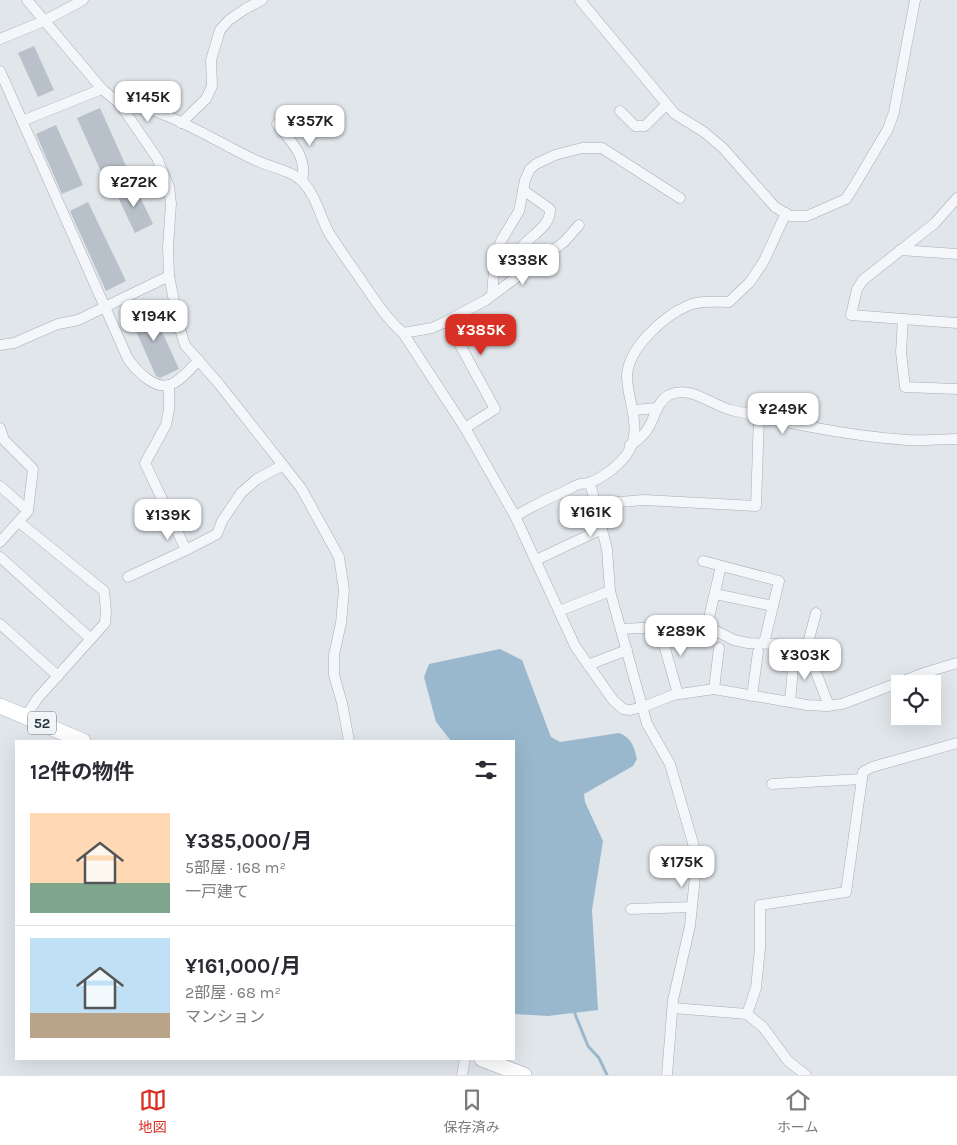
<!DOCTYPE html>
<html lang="ja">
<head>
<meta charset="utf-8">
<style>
	body { margin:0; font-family:Karla,"Noto Sans JP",sans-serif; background:#f7f7f7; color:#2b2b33; height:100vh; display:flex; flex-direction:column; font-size:19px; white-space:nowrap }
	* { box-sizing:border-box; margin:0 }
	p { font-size:16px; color:#7c7c81 }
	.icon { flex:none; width:28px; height:28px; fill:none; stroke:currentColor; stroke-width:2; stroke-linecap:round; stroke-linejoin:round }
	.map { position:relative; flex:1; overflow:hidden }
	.drawer { position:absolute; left:15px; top:740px; width:500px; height:320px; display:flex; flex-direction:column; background:#fff; border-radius:0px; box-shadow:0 5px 20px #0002 }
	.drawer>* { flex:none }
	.controls { position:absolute; left:891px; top:675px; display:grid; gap:10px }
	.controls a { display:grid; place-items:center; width:50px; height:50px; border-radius:0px; background:#fff; box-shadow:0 5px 20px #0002; font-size:25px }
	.price { position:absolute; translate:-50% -42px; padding:0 11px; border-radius:10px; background:#fff; color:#222; font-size:16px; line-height:32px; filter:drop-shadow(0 1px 2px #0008) }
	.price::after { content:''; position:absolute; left:50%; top:30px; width:15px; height:11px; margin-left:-8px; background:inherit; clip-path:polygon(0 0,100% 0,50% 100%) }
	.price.current { background:#d93025; color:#fff }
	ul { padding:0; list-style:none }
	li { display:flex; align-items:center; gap:15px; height:125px; padding:0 15px }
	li+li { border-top:1px solid #e1e1e2 }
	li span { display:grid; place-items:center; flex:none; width:140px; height:100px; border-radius:0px; color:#555 }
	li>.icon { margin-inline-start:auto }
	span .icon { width:60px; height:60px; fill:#fffc; stroke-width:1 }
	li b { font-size:21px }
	h2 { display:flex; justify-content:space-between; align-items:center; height:60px; padding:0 15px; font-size:21px }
	.tab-bar { display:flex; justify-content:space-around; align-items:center; height:70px; border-top:1px solid #e1e1e2; background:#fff; font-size:14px; color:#7c7c81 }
	.tab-bar a { display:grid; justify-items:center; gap:2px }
	.tab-bar .current { color:#d93025 }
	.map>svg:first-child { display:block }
	.water { fill:#99b8ce }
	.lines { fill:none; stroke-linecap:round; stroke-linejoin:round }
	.stream { stroke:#99b8ce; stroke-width:3 }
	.building { fill:#b8c0c9 }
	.street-casing { stroke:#a6adb6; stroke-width:11 }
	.primary-casing { stroke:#9fabb8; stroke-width:16 }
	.street { stroke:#f4f6f9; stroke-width:10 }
	.primary { stroke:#fff; stroke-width:15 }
	.labels { text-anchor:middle; stroke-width:4; stroke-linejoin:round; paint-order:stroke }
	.shield { fill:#f1f5f8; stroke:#646f7a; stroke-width:1 }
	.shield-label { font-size:14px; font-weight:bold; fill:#283544 }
</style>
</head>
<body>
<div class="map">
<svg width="957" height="1075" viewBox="0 0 957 1075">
	<rect width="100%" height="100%" fill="#e1e6eb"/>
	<path class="water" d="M500,649L522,660L551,737L560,742L619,733C632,738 634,747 637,759L633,766L584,794L585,802L603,841L592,910L598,1010L548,1016L514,1014V741H451L436,722L424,677L429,664Z"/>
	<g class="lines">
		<path class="stream" d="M573,1009L588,1046L599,1058L607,1075"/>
	</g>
	<g class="building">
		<path d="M34,46L54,90L38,97L18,53Z"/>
		<path d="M100,108L126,166L103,176L77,118Z"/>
		<path d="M56,125L83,185L62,194L36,134Z"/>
		<path d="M133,182L153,224L135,233L115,191Z"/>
		<path d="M88,202L126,281L106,291L70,211Z"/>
		<path d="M150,305L179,369L160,378L156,376L129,315Z"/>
	</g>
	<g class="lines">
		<g class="street-casing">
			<g id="street">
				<path d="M27,0L102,89L120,104L157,158L169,187L171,204L168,247L169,276L179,326L185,345L219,384L301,488L339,557L344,590L341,623L334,655V675L342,703L349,741"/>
				<path d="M580,0L675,114L704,132L723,148L775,207L790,216H807L846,199L856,183L888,129L894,112L915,0"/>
				<path d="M0,39L44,21L83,0"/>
				<path d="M0,71L128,359C136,370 153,389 169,385C180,382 191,368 199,360"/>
				<path d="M120,104C159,104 218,143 255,160C270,167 291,170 303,182C316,196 320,216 329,233C339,249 350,264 361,280C374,299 386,318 403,333L465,428L515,516L575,646L613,700L623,709L630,710L643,707L673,695L714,689L807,705L826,706L842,704L927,672L957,663"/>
				<path d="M620,111L635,126H645L666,105"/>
				<path d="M22,121L102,89"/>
				<path d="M181,123L206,99L212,86L211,60L220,30L229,20L245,9L262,0"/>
				<path d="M277,124C291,142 308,156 302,181"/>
				<path d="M523,190L550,209C551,232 519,238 516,259L524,270"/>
				<path d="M900,250L957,254"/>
				<path d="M492,294L495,258L501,241L519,211L525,180L530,169L536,164L555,155L582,148H602L680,198"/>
				<path d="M903,319L851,315L857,289L863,280L935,223L957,198"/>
				<path d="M447,321L486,300L564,242L579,225"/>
				<path d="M957,323L903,319L901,352L905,387L957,389"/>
				<path d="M403,333L432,328L447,321L495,409L465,428"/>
				<path d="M0,345L14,343L58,324L78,320L169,276"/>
				<path d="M169,385V409L166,425L145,463L186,550L217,534L222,521L241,493L257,479L283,465"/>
				<path d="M634,410L657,408"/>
				<path d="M0,428L4,440L33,469L28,511L0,542"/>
				<path d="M630,445C637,441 643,436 647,430C655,419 656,402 669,395C691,385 711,405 731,410C789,423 848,436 907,440C924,441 941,439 957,439"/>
				<path d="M590,483L607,549L610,591L647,724L670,764L697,857L690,926L673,1000L667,1075"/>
				<path d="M0,486L28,511"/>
				<path d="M595,504L644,500L756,506L759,416"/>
				<path d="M515,516C530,508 544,500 559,494C566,491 573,486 580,484C584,483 588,484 591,482C604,477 619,465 627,454C644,429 627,401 627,376C628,348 664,316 687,306C700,300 716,302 729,302L750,282L764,261L786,213"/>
				<path d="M19,522L104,591L106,611L105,623L37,699L26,716"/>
				<path d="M0,557L91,639"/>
				<path d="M536,560L602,529"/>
				<path d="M703,561L779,581L764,643"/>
				<path d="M128,577L186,550"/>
				<path d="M715,594L773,606"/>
				<path d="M559,611L610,591"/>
				<path d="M0,624L58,676"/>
				<path d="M707,626L721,566"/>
				<path d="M659,627L678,694"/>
				<path d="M621,629L704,625L734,640L748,643L795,645L803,651L812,662L829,706"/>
				<path d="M805,654L816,613"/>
				<path d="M588,665L627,650"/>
				<path d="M714,689L719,648"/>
				<path d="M752,696L758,652"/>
				<path d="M790,702L794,657"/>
				<path d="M772,784L862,779"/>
				<path d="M631,909L692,907"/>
				<path d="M673,1008L747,1014L763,1027L788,1061L806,1075"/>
				<path d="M747,1014L756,988L760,948V905L846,892L863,772L872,767L957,743"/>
				<path d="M462,1075L465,1059"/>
			</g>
		</g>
		<g class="primary-casing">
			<g id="primary">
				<path d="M0,706L83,741"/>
				<path d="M482,1059L524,1075"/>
			</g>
		</g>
		<use href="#street" class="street"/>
		<use href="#primary" class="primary"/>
	</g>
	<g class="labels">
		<rect class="shield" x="28" y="711.5" width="28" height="23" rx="4"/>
		<g class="shield-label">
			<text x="42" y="728">52</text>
		</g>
	</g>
</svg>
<div class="controls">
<a><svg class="icon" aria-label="locate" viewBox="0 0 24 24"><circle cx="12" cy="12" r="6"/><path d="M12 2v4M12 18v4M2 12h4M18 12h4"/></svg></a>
</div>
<b class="price" style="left:148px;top:123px">¥145K</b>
<b class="price" style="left:310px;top:147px">¥357K</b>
<b class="price" style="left:134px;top:208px">¥272K</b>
<b class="price" style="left:523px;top:286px">¥338K</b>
<b class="price" style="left:154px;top:342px">¥194K</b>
<b class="price current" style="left:481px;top:356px">¥385K</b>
<b class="price" style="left:783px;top:435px">¥249K</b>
<b class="price" style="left:591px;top:538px">¥161K</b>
<b class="price" style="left:168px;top:541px">¥139K</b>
<b class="price" style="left:681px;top:657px">¥289K</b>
<b class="price" style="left:805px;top:681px">¥303K</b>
<b class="price" style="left:682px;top:888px">¥175K</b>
<section class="drawer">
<h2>12件の物件<svg class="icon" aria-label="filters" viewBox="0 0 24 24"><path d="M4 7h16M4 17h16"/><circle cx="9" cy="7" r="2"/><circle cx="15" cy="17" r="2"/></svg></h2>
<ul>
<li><span style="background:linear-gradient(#ffd9b3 70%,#7fa58c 0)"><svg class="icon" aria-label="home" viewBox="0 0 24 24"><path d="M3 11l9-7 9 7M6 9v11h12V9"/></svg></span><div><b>¥385,000/月</b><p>5部屋 · 168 m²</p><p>一戸建て</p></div></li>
<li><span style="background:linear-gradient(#bfe0f5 75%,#b9a48a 0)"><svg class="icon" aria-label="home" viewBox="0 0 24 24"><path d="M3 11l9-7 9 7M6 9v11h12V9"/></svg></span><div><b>¥161,000/月</b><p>2部屋 · 68 m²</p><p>マンション</p></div></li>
</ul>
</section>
</div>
<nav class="tab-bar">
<a class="current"><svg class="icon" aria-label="map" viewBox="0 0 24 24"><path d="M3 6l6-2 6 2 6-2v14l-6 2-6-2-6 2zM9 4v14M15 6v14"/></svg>地図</a>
<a><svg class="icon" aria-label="saved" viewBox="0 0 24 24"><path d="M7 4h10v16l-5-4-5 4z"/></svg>保存済み</a>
<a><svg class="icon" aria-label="home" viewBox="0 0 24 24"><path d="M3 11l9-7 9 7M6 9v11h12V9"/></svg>ホーム</a>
</nav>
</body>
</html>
